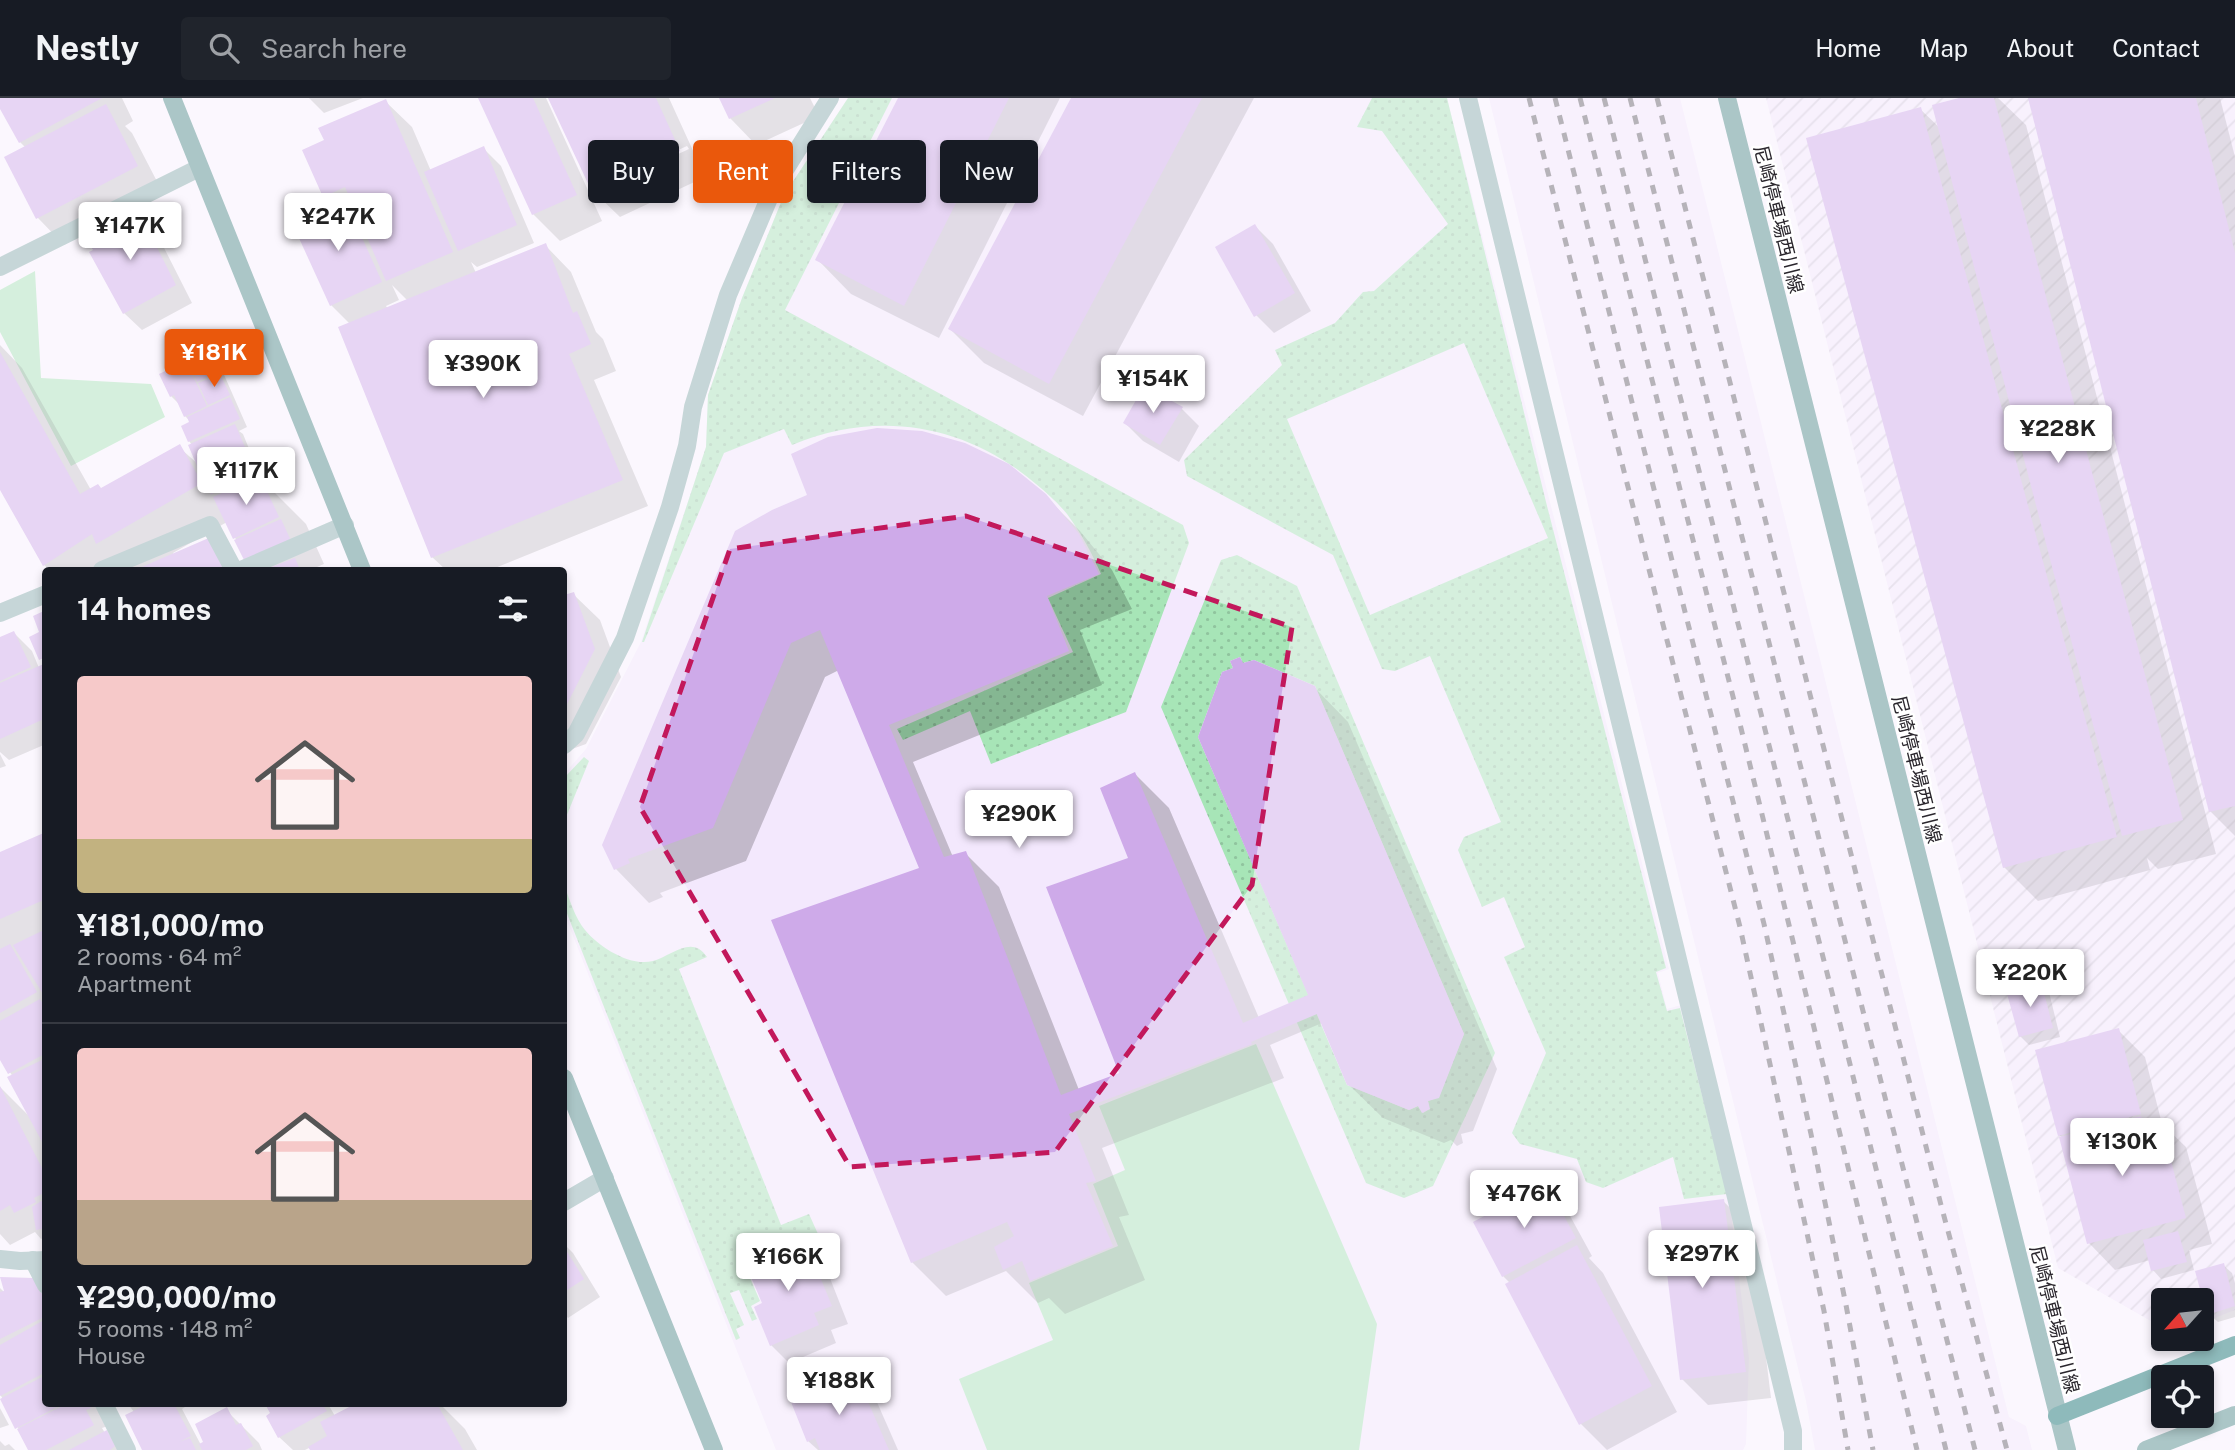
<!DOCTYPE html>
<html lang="en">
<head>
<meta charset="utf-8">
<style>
	body { margin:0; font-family:"Public Sans","Noto Sans JP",sans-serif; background:#20242c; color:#f1f3f6; height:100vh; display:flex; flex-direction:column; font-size:26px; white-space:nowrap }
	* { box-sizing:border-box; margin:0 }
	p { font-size:23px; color:#9ea1a6 }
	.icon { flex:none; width:38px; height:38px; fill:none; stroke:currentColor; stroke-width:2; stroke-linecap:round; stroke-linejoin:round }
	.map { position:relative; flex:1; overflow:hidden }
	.drawer { position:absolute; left:42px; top:469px; width:525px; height:840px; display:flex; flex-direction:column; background:#171b24; border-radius:7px; box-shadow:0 4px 10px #0003 }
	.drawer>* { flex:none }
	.guide { position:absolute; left:588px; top:42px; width:665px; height:63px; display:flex; gap:14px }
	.needle { width:46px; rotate:243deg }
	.controls { position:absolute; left:2151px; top:1190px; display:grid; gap:14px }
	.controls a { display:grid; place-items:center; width:63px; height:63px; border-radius:7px; background:#171b24; box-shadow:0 4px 10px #0003; font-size:35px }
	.price { position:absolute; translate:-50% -60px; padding:0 16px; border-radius:7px; background:#fff; color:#222; font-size:23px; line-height:46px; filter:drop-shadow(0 2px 4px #0008) }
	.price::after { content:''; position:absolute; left:50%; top:42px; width:21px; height:16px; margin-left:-10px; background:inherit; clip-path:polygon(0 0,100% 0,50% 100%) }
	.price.selected { background:#ea580c; color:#fff }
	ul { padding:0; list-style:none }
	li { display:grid; align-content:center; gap:14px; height:371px; padding:0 35px }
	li+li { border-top:2px solid #363941 }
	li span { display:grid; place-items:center; height:217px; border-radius:7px; color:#555 }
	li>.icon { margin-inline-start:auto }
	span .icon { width:126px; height:126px; fill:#fffc; stroke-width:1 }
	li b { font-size:30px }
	h2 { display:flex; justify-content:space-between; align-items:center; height:84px; padding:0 35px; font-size:30px }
	.tag { padding:0 24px; border-radius:7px; background:#171b24; box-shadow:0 4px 10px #0003; font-size:24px; line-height:63px }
	.tag.selected { background:#ea580c; color:#fff }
	header { display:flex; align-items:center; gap:42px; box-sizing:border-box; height:98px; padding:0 35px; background:#171b24; border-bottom:2px solid #363941 }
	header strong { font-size:33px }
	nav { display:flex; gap:38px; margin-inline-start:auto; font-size:24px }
	.search { width:490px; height:63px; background:#20242c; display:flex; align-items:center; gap:18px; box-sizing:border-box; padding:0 24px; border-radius:7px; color:#9ea1a6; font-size:26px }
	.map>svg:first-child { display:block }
	.built { fill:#f3e8fd }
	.industrial { fill:url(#industrial-furrows) }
	.grass { fill:url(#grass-dots); fill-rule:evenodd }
	.park { fill:#a7e5b7 }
	.shadow { fill:#0003; fill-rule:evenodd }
	.building { fill:#ceaae9 }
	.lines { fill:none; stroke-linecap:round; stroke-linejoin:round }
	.street { stroke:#86aeab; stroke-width:18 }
	.secondary { stroke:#4a8986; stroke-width:18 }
	.primary { stroke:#0a6f6b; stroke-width:18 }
	.rail { stroke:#635f66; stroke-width:5; stroke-dasharray:9 9; stroke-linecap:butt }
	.marked { fill:none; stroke:#c2185b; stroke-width:5; stroke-dasharray:14 9; stroke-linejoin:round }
	.labels { text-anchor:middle; stroke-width:5; stroke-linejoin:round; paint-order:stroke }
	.street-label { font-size:19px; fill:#2a262d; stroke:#fff }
</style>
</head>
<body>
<header>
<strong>Nestly</strong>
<div class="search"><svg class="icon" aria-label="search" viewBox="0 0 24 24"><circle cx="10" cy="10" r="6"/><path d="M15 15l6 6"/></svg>Search here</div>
<nav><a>Home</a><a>Map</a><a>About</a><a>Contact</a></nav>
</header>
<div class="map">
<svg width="2235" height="1352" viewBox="0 0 2235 1352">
	<defs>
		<pattern id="industrial-furrows" width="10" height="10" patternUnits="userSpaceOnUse" patternTransform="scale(1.75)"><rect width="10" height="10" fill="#f3e8fd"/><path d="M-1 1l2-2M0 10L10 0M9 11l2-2" fill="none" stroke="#d0c7d9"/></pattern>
		<pattern id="grass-dots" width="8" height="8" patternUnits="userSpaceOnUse" patternTransform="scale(1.75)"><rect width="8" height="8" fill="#a7e5b7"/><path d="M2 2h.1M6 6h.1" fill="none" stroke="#90c49e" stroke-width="1.8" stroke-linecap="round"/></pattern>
	</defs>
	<rect width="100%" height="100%" fill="#fbf7fe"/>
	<g class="built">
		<path d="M848,0H1447L1669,871L1658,875L1667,911L1681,907L1729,1098L1749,1260L1746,1346L1743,1352H776L564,815V676L586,651L641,544L706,349L708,297L742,200L784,97Z"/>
		<path d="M1489,0H1680L2009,1319L2026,1328L2032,1352H1815L1806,1303Z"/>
	</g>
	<path class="industrial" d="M1766,0H2235V1212L2202,1225V1202H2163V1230L2058,1170Z"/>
	<g class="grass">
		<path d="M848,0H892L785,212L1183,427L1189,445L1126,614L991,666L970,613L903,642L897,631L1073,554L1048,500L1101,476C1092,455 1081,435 1067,416C1058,405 1047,395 1036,386C966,326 877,311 792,347L784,331L724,355L644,544H642L706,349L708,297L742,200L784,97Z"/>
		<path d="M1372,0H1447L1546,404L1666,870L1656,874L1667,913L1680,910L1727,1096L1684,1101L1673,1059L1603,1090L1586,1084L1577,1061L1520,1046L1512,1035L1546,955L1504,859L1525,849L1504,799L1482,809L1458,752L1464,739L1501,724L1430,558L1395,573L1382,571L1333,457L1187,378L1184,362L1282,267L1275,252L1335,225L1363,194L1374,193L1448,126L1382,33L1357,29ZM1464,245L1548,440L1370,517L1287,321Z"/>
		<path d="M1237,457L1297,488L1495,955L1433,1088L1404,1100L1366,1085L1161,609L1221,462ZM1240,559L1243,565L1254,562L1315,588L1464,936L1439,999L1428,1003L1429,1011L1423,1015L1418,1008L1409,1012L1347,987L1198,639L1222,574L1233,570L1230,563Z"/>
		<path d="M584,659L589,663L564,724V680Z"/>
		<path d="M564,787C570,802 575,820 585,832C599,849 630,869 653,863C671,858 692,836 707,859L679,871L781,1127L809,1116L818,1136L744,1166L760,1203L751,1208L757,1221L752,1223L739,1192L730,1195L744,1227L736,1231L740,1240L736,1242L564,808Z"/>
	</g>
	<g class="park">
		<path d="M35,173L41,280L151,286L165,319L71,368L0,234V192Z"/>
		<path d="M1256,946L1377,1226L1359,1352H987L959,1281L1053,1242L1029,1185L1118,1148L1093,1086L1125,1072L1099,1008Z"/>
	</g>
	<g class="shadow">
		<path d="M0,0H122L133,23L125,28L132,35L163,95L64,147L38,120L6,60L26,50L20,44L0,6Z"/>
		<path d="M309,0H363L324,15Z"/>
		<path d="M479,0H546L602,123L560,143L533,116Z"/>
		<path d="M550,0H669L705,79L620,119L593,93ZM687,48L689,51L602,91V87Z"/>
		<path d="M721,0H810L819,18L756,47L730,20Z"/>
		<path d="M899,0H1060L939,240L851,196L818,162Z"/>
		<path d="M1073,0H1254L1083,318L984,265L950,231Z"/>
		<path d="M1966,0H1998L2026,27L2216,756L2158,771L2147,760L2150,772L2038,803L2004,769L1920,11L1940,30Z"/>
		<path d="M2030,0H2220L2235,59V738L2210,713Z"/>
		<path d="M385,3L412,29L431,73L483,50L501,68L534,145L477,169L471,164L476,175L545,147L571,174L596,234L603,241L616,273L594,282L648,408L490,472H446L432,459L350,226L331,207L335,109L324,98L326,43ZM392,187L408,203L388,211L386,208L399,202Z"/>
		<path d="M136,113L154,130L192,205L142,232L124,215L104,131L114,142Z"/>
		<path d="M1255,128L1273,146L1311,213L1274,235L1256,217Z"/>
		<path d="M0,247L22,270L91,392H102L179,349L200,368L192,347L189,343L190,323L185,318L180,307L171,298L161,277L210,255L218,263L247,329L239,333L243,336L252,358L250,359L254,363L262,382L306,426L324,466L310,472H267L235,440L227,424L173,455L174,457L223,470L224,472H50L44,467L0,388Z"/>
		<path d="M1181,310L1199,328L1179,364L1143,343L1125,325Z"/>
		<path d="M1045,398L1080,433L1112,472L1132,511L1080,532L1102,587L913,664L953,759L965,755L999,789L1079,992L1121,976L1135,676L1169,710L1259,920L1311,898L1236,571L1240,561L1245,566L1314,589L1348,624L1497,971L1473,1033L1461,1036L1463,1045L1457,1048L1451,1042L1444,1045L1383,1020L1348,986L1322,925L1270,947L1284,980L1102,1050L1129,1117L1119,1119L1145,1182L1065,1216L1049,1200L1038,1205L1006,1173L946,1198L912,1164L921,771L839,572L825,579L746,763L660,795L663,799L649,805L616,771L736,434Z"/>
		<path d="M573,496L600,522L621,579L586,646L564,654V499Z"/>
		<path d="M14,535L32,553L39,570L46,567V646L9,662L0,654V541Z"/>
		<path d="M0,656L6,668L0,670Z"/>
		<path d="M46,735V1051L42,1049L46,1055V1139L41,1141L35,1134L10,1147L0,1136V989L28,1017L13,979L0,958V755Z"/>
		<path d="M2040,885L2049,894L2060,939L2029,947L2020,938Z"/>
		<path d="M2118,932L2145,959L2162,1026L2186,1049L2212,1146L2189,1152L2194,1172L2161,1181L2153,1172L2150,1162L2115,1172L2089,1145L2063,1040L2059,1037Z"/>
		<path d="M1546,1087L1563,1105L1592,1158L1589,1160L1603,1175L1677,1314L1607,1352L1581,1326L1510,1185L1503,1178Z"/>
		<path d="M1723,1103L1750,1129L1771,1300L1708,1307L1682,1281Z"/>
		<path d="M564,1146L573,1155L600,1199L568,1220L564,1215Z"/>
		<path d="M806,1147L824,1165L848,1226L831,1232L836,1245L789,1265L771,1247L764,1206Z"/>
		<path d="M2223,1167L2232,1175L2235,1185V1219L2218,1224L2209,1216Z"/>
		<path d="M0,1190L8,1198L42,1191L46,1198V1306H96L108,1328L102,1330L105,1335H107L124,1352H30L0,1296Z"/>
		<path d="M855,1278L873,1295L898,1352H818L808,1343Z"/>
		<path d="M128,1306H183L185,1309L182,1311L201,1347L226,1312L259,1345L262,1352H144L134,1314Z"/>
		<path d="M267,1306H328L335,1318L359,1306H440L465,1331L477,1352H312L311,1349L305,1352H293L279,1339L273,1315Z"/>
		<path d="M0,1310L9,1327L0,1330Z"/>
		<path d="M0,1343L5,1348L9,1346L15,1352H0Z"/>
	</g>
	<g class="building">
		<path d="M0,0H102L19,45L0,11Z"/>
		<path d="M478,0H533L577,97L532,117Z"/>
		<path d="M548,0H656L680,53L592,94Z"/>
		<path d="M719,0H775L729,21Z"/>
		<path d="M898,0H1009L904,208L815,162Z"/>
		<path d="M1071,0H1202L1049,286L948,231Z"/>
		<path d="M1959,0H1994L2183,722L2122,738L1932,7Z"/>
		<path d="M2028,0H2196L2235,155V708L2209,714Z"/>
		<path d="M386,1L453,154L386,183L345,89L323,99L302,52L324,42L318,30Z"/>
		<path d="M106,6L138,68L36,121L4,59Z"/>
		<path d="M1921,9L2117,739L2003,770L1806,40Z"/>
		<path d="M484,48L517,127L458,153L424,74Z"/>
		<path d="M345,102L382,184L330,208L293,127Z"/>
		<path d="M137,110L176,187L123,216L89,154L93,152L86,139L104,129L111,142L116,138L110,125Z"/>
		<path d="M1255,126L1295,195L1254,219L1215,149Z"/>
		<path d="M546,145L573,215L577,213L591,246L569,256L623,382L431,460L338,229Z"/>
		<path d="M210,253L219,274L197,284L187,262Z"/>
		<path d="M0,254L80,396L98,386L101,390L180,346L202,385L96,446L92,436L43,468L0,392Z"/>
		<path d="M186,263L207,308L184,319L174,297L170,299L159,276Z"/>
		<path d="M220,276L230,297L208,307L198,285Z"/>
		<path d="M1144,288L1183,309L1160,347L1123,325Z"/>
		<path d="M230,299L240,321L188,344L181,328L189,324L187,319Z"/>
		<path d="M235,326L245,349L198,370L188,347Z"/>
		<path d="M877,330L922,333L965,345L1009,366L1046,396L1079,436L1099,476L1047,498L1069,553L889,627L944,759L966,753L1061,997L1119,975L1046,789L1128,760L1100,690L1135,674L1243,925L1308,897L1198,639L1222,574L1233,570L1230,563L1240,559L1243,565L1254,562L1315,588L1464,936L1439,1000L1428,1003L1430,1011L1422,1015L1418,1008L1409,1012L1347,987L1317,916L1251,944L1252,946L1069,1016L1096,1083L1086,1085L1113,1148L1030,1183L1022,1163L1003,1172L994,1149L1014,1138L1007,1124L911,1165L771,822L919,770L820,532L791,545L713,730L628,761L630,765L614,772L602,747L735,433L772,412L807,397L791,356L828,339Z"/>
		<path d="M246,353L256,376L211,396L201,372Z"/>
		<path d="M260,378L279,419L233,441L213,399Z"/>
		<path d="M281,421L292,445L245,464L234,442Z"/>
		<path d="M211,439L226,472H135Z"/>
		<path d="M295,460L300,472H264Z"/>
		<path d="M574,494L595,551L564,612V497Z"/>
		<path d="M46,512V559L39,562L29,539L39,534L33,518Z"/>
		<path d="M14,533L31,569L0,583V539Z"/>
		<path d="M46,565V620L0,641V585Z"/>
		<path d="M46,734V801L0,821V754Z"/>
		<path d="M46,831V901L13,847Z"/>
		<path d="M10,846L37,894L0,915V851Z"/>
		<path d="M2041,883L2053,930L2019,939L2006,892Z"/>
		<path d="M40,901L46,911V955L8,976L0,962V923Z"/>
		<path d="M2119,930L2141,1016L2058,1038L2035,952Z"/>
		<path d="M46,960V1051L7,979Z"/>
		<path d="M0,988L46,1078V1094L34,1100L36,1104L14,1115L10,1107L0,1113Z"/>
		<path d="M2141,1018L2143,1025L2160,1021L2186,1120L2087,1146L2059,1039Z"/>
		<path d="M1546,1085L1576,1140L1502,1179L1473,1124Z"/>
		<path d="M46,1100V1130L36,1132L32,1109Z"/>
		<path d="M1724,1101L1746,1274L1680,1282L1659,1109Z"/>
		<path d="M2178,1133L2187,1164L2151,1173L2143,1142Z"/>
		<path d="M806,1145L832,1208L814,1215L819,1227L770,1248L754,1209L762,1205L746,1167Z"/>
		<path d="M1577,1147L1652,1288L1579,1327L1505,1186Z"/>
		<path d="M564,1149L584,1181L564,1194Z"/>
		<path d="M2224,1165L2235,1208L2207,1217L2195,1173Z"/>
		<path d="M0,1179L34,1180L46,1204V1218L0,1241V1194L4,1193Z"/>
		<path d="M46,1221V1274L0,1298V1247Z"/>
		<path d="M856,1276L889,1352H820L815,1340L807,1344L789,1299Z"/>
		<path d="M46,1277V1306H63L15,1331L0,1301Z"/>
		<path d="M66,1306H89L91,1310L86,1312L94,1327L46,1352H28L17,1331Z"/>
		<path d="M148,1306H174L191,1338L179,1344L190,1340L196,1352H142L125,1317Z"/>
		<path d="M265,1306H322L327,1313L278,1340L266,1318L270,1315Z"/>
		<path d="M355,1306H437L463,1352H310L308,1349L327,1338L320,1324Z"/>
		<path d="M227,1309L236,1327L241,1325L253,1348L246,1352H202L199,1346L203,1344L195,1326Z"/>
		<path d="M107,1332L115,1348L110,1352H69Z"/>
	</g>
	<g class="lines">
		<g class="street">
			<path d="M1468,0L1793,1333V1352"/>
			<path d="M0,169L199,70"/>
			<path d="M102,472L210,427L234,472"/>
			<path d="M241,472L345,427"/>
			<path d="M0,515L46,496"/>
			<path d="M564,647L576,636L625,540L670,409L687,348L693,309L728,197L773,91L830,0"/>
			<path d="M564,1104L605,1080"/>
			<path d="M0,1161L20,1163L46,1162"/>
			<path d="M33,1162L46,1187"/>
			<path d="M104,1306L127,1352"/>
		</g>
		<g class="secondary">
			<path d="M172,0L362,472"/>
			<path d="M1727,0L2067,1352"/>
			<path d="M564,980L714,1352"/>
			<path d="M2146,1352L2235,1317"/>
		</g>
		<path class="primary" d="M2057,1318L2235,1247"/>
		<g class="rail">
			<path d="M1529,0L1740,829L1824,1213L1848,1352"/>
			<path d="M1555,0L1764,826L1811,1036L1846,1207L1873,1352"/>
			<path d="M1580,0L1740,626L1917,1352"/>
			<path d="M1604,0L1836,910L1946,1352"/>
			<path d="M1630,0L1975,1352"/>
			<path d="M1657,0L1941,1107L2007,1352"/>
		</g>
	</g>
	<path d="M0 0H2235V1352H0ZM966,418L1292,529L1252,787L1055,1054L850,1069L640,709L730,451Z" fill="#fbf7fe" fill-opacity=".55" fill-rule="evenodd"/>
	<path class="marked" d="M966,418L1292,529L1252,787L1055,1054L850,1069L640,709L730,451Z"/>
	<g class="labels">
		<g class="street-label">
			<text transform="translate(1779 121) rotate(76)" y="7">尼崎停車場西川線</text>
			<text transform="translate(1917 671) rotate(76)" y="7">尼崎停車場西川線</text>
			<text transform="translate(2055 1221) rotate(76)" y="7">尼崎停車場西川線</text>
		</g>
	</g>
</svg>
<div class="controls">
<a><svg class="needle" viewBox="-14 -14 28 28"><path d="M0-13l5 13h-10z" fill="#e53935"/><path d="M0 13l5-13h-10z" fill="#9ea1a6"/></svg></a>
<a><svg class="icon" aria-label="locate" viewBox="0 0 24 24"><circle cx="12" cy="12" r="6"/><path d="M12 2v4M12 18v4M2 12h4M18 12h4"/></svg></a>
</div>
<b class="price" style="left:338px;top:155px">¥247K</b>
<b class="price" style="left:130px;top:164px">¥147K</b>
<b class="price selected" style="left:214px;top:291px">¥181K</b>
<b class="price" style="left:483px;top:302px">¥390K</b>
<b class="price" style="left:1153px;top:317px">¥154K</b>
<b class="price" style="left:2058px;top:367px">¥228K</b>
<b class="price" style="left:246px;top:409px">¥117K</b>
<b class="price" style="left:1019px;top:752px">¥290K</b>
<b class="price" style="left:2030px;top:911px">¥220K</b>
<b class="price" style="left:2122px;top:1080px">¥130K</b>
<b class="price" style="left:1524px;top:1132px">¥476K</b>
<b class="price" style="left:1702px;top:1192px">¥297K</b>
<b class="price" style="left:788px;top:1195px">¥166K</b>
<b class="price" style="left:839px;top:1319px">¥188K</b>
<div class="guide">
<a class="tag">Buy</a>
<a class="tag selected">Rent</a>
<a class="tag">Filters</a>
<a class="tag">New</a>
</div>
<section class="drawer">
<h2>14 homes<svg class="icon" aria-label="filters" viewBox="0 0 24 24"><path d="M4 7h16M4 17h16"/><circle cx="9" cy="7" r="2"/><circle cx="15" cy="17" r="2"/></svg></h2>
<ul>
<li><span style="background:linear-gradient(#f6c9c9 75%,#c2b280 0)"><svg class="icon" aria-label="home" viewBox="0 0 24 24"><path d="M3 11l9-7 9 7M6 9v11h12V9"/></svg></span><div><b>¥181,000/mo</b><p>2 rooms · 64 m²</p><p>Apartment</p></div></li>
<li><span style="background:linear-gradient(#f6c9c9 70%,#b9a48a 0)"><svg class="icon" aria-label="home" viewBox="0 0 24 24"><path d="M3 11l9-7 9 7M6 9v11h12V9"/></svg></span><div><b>¥290,000/mo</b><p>5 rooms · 148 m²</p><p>House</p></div></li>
</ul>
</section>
</div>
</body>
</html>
